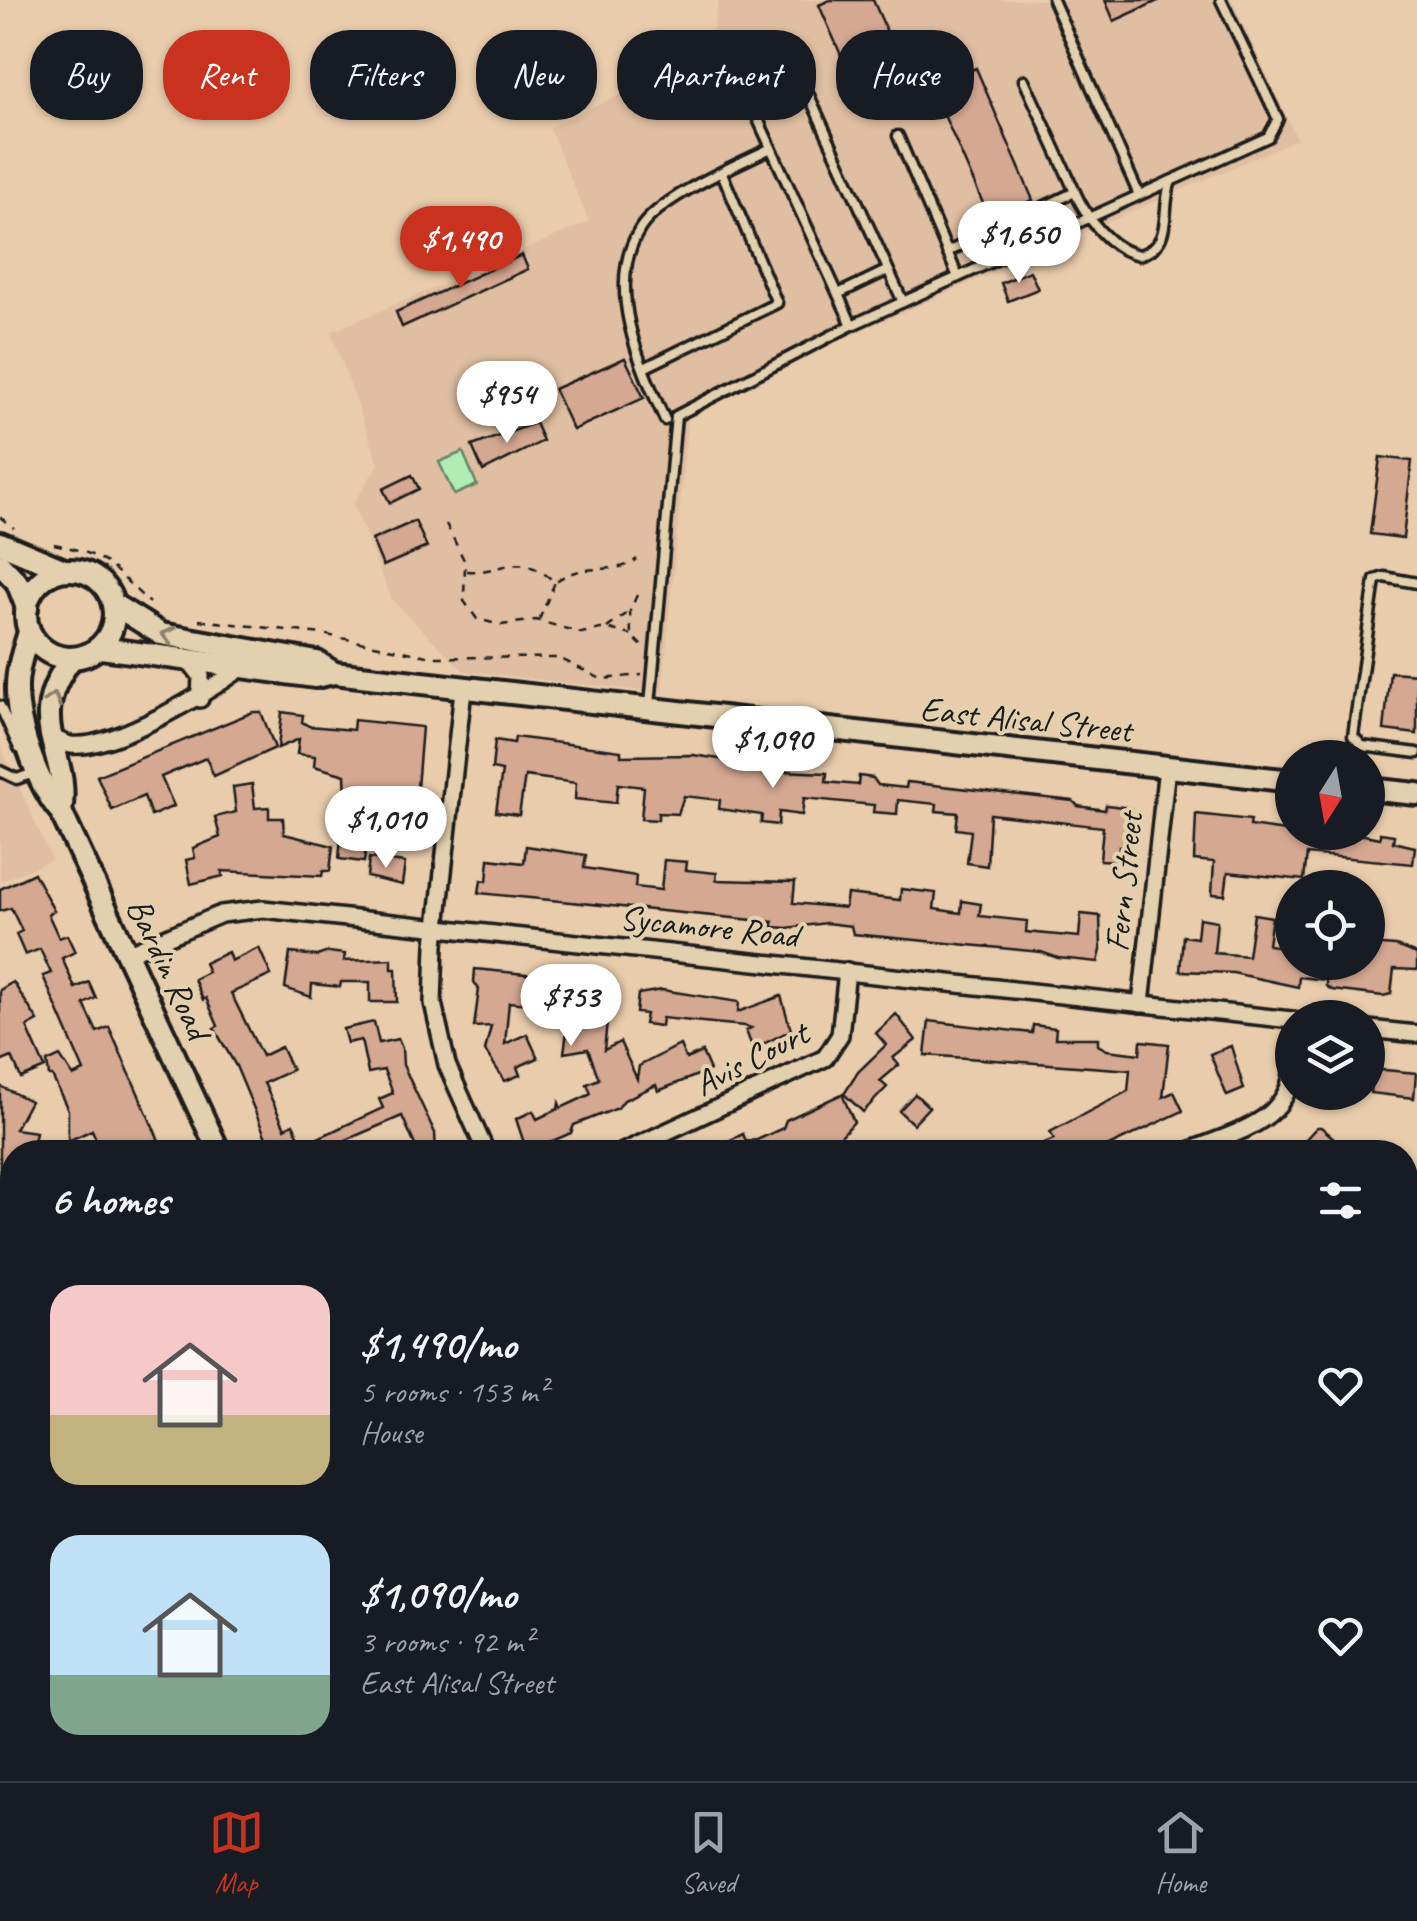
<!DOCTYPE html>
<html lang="en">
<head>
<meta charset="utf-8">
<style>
	body { margin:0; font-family:Caveat,sans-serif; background:#242831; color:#f1f3f6; height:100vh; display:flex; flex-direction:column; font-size:38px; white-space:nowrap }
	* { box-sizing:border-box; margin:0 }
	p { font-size:32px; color:#9ea1a6 }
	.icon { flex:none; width:55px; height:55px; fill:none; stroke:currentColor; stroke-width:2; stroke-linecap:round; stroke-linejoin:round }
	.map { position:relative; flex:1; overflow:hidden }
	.sheet { position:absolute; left:0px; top:1140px; width:1418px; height:642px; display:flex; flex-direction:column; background:#171b24; border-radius:40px 40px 0 0; box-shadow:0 2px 8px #0004 }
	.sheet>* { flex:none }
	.top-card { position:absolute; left:30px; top:30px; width:1358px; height:90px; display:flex; gap:20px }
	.needle { width:65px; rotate:191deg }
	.buttons { position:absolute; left:1275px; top:740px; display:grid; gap:20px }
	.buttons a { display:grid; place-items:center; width:110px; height:110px; border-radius:50%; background:#171b24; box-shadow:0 2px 8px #0004; font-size:50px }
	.price { position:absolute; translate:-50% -85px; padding:0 22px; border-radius:35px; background:#fff; color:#222; font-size:32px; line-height:65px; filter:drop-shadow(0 2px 5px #0008) }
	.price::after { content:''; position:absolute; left:50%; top:60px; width:30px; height:22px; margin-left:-15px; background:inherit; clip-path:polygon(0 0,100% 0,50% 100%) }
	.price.current { background:#c8321e; color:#fff }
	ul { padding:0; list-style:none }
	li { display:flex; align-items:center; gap:30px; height:250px; padding:0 50px }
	li span { display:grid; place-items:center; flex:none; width:280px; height:200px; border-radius:30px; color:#555 }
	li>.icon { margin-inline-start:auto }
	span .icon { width:120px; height:120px; fill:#fffc; stroke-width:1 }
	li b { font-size:42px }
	h2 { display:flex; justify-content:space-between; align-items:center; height:120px; padding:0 50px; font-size:42px }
	.tag { padding:0 35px; border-radius:40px; background:#171b24; box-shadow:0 2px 8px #0004; font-size:35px; line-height:90px }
	.tag.current { background:#c8321e; color:#fff }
	.tab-bar { display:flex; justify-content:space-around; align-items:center; height:140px; border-top:2px solid #363941; background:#171b24; font-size:28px; color:#9ea1a6 }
	.tab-bar a { display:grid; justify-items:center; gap:5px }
	.tab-bar .current { color:#c8321e }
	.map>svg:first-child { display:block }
	.built { fill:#dfbea1 }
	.green { fill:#afedb4; stroke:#668468; stroke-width:2.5 }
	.building { fill:#d5a892; stroke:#1c1c1c; stroke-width:2.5 }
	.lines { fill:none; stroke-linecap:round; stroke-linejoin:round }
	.lane-casing { stroke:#1c1c1c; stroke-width:15 }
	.street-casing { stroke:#1c1c1c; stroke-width:22 }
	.secondary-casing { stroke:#1c1c1c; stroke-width:28 }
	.path { stroke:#1c1c1c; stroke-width:2.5; stroke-dasharray:8 8; stroke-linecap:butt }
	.lane { stroke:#e3d0ae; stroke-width:8 }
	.street { stroke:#e3d0ae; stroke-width:15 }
	.secondary { stroke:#e3d0ae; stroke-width:20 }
	.oneway { stroke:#897f6c }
	.labels { text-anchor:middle; stroke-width:8; stroke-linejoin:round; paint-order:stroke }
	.street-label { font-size:35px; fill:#1c1c1c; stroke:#e3d0ae }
</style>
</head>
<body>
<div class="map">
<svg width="1417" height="1781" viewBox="0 0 1417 1781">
	<rect width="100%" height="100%" fill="#e9ccac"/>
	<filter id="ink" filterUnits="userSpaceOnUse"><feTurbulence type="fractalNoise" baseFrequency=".01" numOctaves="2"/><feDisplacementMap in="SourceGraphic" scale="20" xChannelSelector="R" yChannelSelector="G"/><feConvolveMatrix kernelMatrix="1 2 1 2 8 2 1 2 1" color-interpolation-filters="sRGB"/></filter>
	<g filter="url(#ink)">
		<g class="built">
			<path d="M719,0H1232L1297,139L689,406L662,693L464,671L392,600L353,504L379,464L331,332L589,222L549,127L717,51L712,33Z"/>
			<path d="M0,745L52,860L0,881Z"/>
		</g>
		<path class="green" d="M463,452L477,485L454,495L439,462Z"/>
		<g class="building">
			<path d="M830,0H873L914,93L863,113L858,96L849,98L842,84L851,78L819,5Z"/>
			<path d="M1105,0H1160L1114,21Z"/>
			<path d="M976,68L1033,200L990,219L932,88Z"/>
			<path d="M522,255L528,269L402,327L396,312Z"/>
			<path d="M1030,271L1038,289L1008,301L1001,283Z"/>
			<path d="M625,358L644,398L573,430L554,389Z"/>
			<path d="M535,423L543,441L483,471L472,446Z"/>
			<path d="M1380,457L1412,461L1403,538L1370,534Z"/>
			<path d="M412,475L419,489L390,503L383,489Z"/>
			<path d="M415,521L427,547L383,566L372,540Z"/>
			<path d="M1390,672L1417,674V734L1384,730Z"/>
			<path d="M253,712H261L275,748L214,776L206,758L161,777L174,806L151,816L144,796L112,810L97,776Z"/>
			<path d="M282,712L303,715L302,722L309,726L353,730L354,720L422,727L417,788L412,812L403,810L398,832L369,828L371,803L346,799L345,775L314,766L315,756L297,754L299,739L278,748Z"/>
			<path d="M515,737L621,751V756L693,755L760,765V770L827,773L826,782L858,785L859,776L873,778L878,785L906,788L907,782L1073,801L1078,806L1105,810L1106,805L1131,808L1127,846H1119L1118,861L1100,860L1103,827L990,814L987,866L967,863L971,831L956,829L958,813L936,811L937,804L898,800L897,814L873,812L874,805L804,798L802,815L779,812L778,825L761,823L762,815L719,809L720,800L684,796L678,814L658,813V820L641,819L644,787L618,784L616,803L575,799L576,783L525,776L519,815L496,812L502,771L492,769L495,740L514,743Z"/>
			<path d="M252,784L255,808L269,807V818H283L284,834L333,846L330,871H323L322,876L222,871L223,876L191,884L186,860L195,858L193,848L220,837L215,817L236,812L233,787Z"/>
			<path d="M1196,814L1251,820L1250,826L1292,832H1348L1380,838V833L1394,835L1393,842L1415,847L1413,864L1307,854L1304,880L1228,872L1225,895L1212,894L1214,862L1194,860Z"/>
			<path d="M341,838L367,841L364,862L339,859Z"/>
			<path d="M526,846L586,855L584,868L636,876L635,887L661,890L664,860L687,862L686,870L717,873L716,880L795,882L793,903L845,908L847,894L900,900L901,889L936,893L934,909L961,913L962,901L981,904L979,916L1027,921L1026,932L1079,937L1081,914L1100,916L1101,950L1098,962L1058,958L1041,952L853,934L851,926L826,923L787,928L773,927V922L479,893L481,880L487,881L489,859L524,863Z"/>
			<path d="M369,858L405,863L402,885L367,877Z"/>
			<path d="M34,873L54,911L48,914L59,938L67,935L75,952L62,958L75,988L89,982L96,998L84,1004L97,1032L109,1027L164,1152H102L92,1130L68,1141V1110L52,1076H49L47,1062L60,1056L73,1076L84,1071L43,976L51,973L40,949L25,955L16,934L22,931L11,908L0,911V889Z"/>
			<path d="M1254,914L1272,917L1268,945L1292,948V962H1368V944L1396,946L1417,954V970L1394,969L1391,994L1383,996L1332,990L1326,986V980L1299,977L1298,987L1233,973L1180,971L1183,936L1197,938L1199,918L1217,921L1214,953L1248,956Z"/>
			<path d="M259,948L271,975L231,993L262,1056L281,1047L292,1070L264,1083L285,1128L293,1124L303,1145L383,1108L379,1099L393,1093L384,1070L368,1073L361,1040L347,1043L343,1029L374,1022L379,1043L398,1039L402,1048L403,1065L435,1133L436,1152H418L402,1116L332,1146L334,1152H272L236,1066L214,1028L218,1026L206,998L203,1000L194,979L208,972L204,963L228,952L231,961Z"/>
			<path d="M328,952L345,954L344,961L392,959V969H396L397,1002H370V982H341L340,987L312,984L311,997L285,988L290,953L317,956Z"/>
			<path d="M475,969L546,976V981L590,980L589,989L610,994L604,1050L620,1042L637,1079L639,1066L680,1045L686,1059L702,1052L710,1070L658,1091L656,1085L624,1100L618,1108L574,1125L571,1133L527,1152L516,1119L533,1111L537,1119L558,1109L559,1103L561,1108L591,1094L587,1084L599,1079L588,1049L564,1053L569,1017L556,1016L557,1007L509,1002L505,1044L527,1034L538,1058L517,1067L520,1075L505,1081L485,1051L491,1026L474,1027L479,989L474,982Z"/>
			<path d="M13,982L38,1021L27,1027L45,1068L21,1078L12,1057L0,1062V990Z"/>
			<path d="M662,990L739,1002L738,1012L781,996L791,1030L753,1049L746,1031L751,1028L744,1026L662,1018L661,1026L644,1024L646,1014L636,1013L638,994Z"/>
			<path d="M896,1014L916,1040L893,1058L899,1065L880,1081L887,1087L863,1112L844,1094L858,1072L886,1045L876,1033Z"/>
			<path d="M929,1021L1032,1033L1033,1025L1056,1028L1055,1038H1098V1045L1107,1050L1140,1054L1141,1041L1169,1044L1163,1097L1174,1092L1183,1111L1096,1152H1023L1054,1139L1050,1132L1128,1091L1130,1070L925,1055Z"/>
			<path d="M1231,1046L1244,1089L1227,1096L1210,1054Z"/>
			<path d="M1385,1070L1416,1073L1414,1098L1370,1093L1372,1071Z"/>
			<path d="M0,1086L30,1101L15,1129L36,1132L32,1152H12L0,1184Z"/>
			<path d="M842,1094L854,1122L826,1152H719L729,1148L726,1142L743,1134L746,1141L757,1140L783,1128L786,1120Z"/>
			<path d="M915,1094L929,1107L913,1124L899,1111Z"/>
			<path d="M1317,1127H1321L1350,1152H1319L1305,1140Z"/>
		</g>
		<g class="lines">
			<g class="lane-casing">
				<g id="lane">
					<path d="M1053,0L1139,195"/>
					<path d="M898,136L958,277"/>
					<path d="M1075,192C1086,217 1111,251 1140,255C1175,244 1160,209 1171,181"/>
					<path d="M947,252L1075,192L1024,80"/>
					<path d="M838,294L888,270"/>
					<path d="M852,325L741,82L792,58L903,302"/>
					<path d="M644,368L777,303L722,173"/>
					<path d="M665,420C640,365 604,286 640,229C660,197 737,165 771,148"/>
					<path d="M1417,583L1384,577L1375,580L1353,736L1362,746L1417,753"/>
					<path d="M650,705L676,416L852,325L1268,137L1278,119L1221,0"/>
					<path d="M0,706L19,748"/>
					<path d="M0,771L17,779L31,774"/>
				</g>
			</g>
			<g class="street-casing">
				<g id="street">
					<path d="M187,658L201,676L200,699"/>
					<path d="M463,690L435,945L433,1003L447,1065L486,1152"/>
					<path d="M49,736C56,739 64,744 71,745C114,750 209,691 243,667"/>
					<path d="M127,954L221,914L263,909L1292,1020"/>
					<path d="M1141,1004L1167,767"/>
					<path d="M1368,1029L1417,1034"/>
					<path d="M623,1152L825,1058L840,1035L847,971"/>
					<path d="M1187,1152C1227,1135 1286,1124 1292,1073"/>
					<path d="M0,1244L12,1248"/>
					<path d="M1405,1321L1417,1316"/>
					<path d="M0,1489L12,1485"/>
					<path d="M1405,1561L1417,1556"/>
					<path d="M259,1770L262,1781"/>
					<path d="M1402,1770L1407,1781"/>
					<path d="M466,1781L490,1770"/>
					<path d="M920,1781L944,1770"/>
				</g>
			</g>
			<g class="secondary-casing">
				<g id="secondary">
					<path d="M0,543L64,570"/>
					<path d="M0,564L17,582L27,608"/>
					<circle cx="70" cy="614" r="44"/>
					<path d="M113,604L161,634L317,662L334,673"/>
					<path d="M29,632C24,649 17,668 17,686C16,723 37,785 61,812L219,1152"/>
					<path d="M101,648L315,677L334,673L1292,781"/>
					<path d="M1368,789L1417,794"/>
					<path d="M61,812C72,752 21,724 72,658"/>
					<path d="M501,1770L506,1781"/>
				</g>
			</g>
			<g class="path">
				<path d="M0,517L14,528"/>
				<path d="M446,524L465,562L464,601L477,619L501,625L536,620L581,633L606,628L631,635"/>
				<path d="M54,544C113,557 108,566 150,603"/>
				<path d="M467,571C506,574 515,548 555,582C583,560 616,577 637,559"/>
				<path d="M637,595L630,611L631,635L642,646"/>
				<path d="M199,620L322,634L432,657L559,658L601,679L642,675"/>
				<path d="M539,620L555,582"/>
				<path d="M607,628L629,612"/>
			</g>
			<use href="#lane" class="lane"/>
			<use href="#street" class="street"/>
			<use href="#secondary" class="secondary"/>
		</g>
		<defs><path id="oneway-chevron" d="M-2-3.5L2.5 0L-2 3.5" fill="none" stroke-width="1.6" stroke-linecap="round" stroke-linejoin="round" transform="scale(2.5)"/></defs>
		<g class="oneway">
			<use href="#oneway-chevron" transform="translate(168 635) rotate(-165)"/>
			<use href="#oneway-chevron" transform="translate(53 699) rotate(-74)"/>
		</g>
	</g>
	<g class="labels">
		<g class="street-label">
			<text transform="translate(1026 719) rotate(6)" y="12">East Alisal Street</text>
			<text transform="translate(1123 882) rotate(-84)" y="12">Fern Street</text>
			<text transform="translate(709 926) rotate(6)" y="12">Sycamore Road</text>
			<text transform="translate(169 968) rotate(65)" y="12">Bardin Road</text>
			<text transform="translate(751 1058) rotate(-27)" y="12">Avis Court</text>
		</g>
	</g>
</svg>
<div class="buttons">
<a><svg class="needle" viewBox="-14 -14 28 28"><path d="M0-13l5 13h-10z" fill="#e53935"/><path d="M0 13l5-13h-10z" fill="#9ea1a6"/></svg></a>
<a><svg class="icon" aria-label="locate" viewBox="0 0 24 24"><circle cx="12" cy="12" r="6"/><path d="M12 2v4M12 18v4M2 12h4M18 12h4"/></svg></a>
<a><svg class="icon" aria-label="layers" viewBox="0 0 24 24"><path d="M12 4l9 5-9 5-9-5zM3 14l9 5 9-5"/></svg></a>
</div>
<b class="price" style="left:1019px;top:286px">$1,650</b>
<b class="price current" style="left:461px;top:291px">$1,490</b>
<b class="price" style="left:507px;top:446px">$954</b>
<b class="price" style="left:773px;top:791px">$1,090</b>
<b class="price" style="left:386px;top:871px">$1,010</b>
<b class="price" style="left:571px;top:1049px">$753</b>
<div class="top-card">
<a class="tag">Buy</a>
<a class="tag current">Rent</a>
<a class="tag">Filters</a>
<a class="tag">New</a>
<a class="tag">Apartment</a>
<a class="tag">House</a>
</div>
<section class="sheet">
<h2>6 homes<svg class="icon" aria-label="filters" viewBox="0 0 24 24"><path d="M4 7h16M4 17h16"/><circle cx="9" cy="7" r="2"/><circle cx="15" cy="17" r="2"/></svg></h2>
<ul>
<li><span style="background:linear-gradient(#f6c9c9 65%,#c2b280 0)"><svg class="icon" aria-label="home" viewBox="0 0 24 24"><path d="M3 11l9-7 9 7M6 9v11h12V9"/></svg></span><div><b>$1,490/mo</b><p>5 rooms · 153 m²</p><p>House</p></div><svg class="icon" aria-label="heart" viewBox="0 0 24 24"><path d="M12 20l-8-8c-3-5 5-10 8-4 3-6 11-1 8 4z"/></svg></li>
<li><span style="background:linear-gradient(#bfe0f5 70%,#7fa58c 0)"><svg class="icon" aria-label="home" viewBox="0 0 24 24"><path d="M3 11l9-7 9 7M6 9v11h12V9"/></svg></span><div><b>$1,090/mo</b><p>3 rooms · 92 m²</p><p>East Alisal Street</p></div><svg class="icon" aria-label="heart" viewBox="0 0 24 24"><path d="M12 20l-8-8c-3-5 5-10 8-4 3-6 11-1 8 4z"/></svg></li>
</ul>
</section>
</div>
<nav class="tab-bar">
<a class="current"><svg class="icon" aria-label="map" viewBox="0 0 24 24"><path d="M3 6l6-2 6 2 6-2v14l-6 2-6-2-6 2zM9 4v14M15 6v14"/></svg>Map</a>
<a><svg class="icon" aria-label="saved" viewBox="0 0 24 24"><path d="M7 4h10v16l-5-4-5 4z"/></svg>Saved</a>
<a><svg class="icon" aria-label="home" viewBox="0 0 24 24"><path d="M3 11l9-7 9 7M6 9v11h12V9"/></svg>Home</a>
</nav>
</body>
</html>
